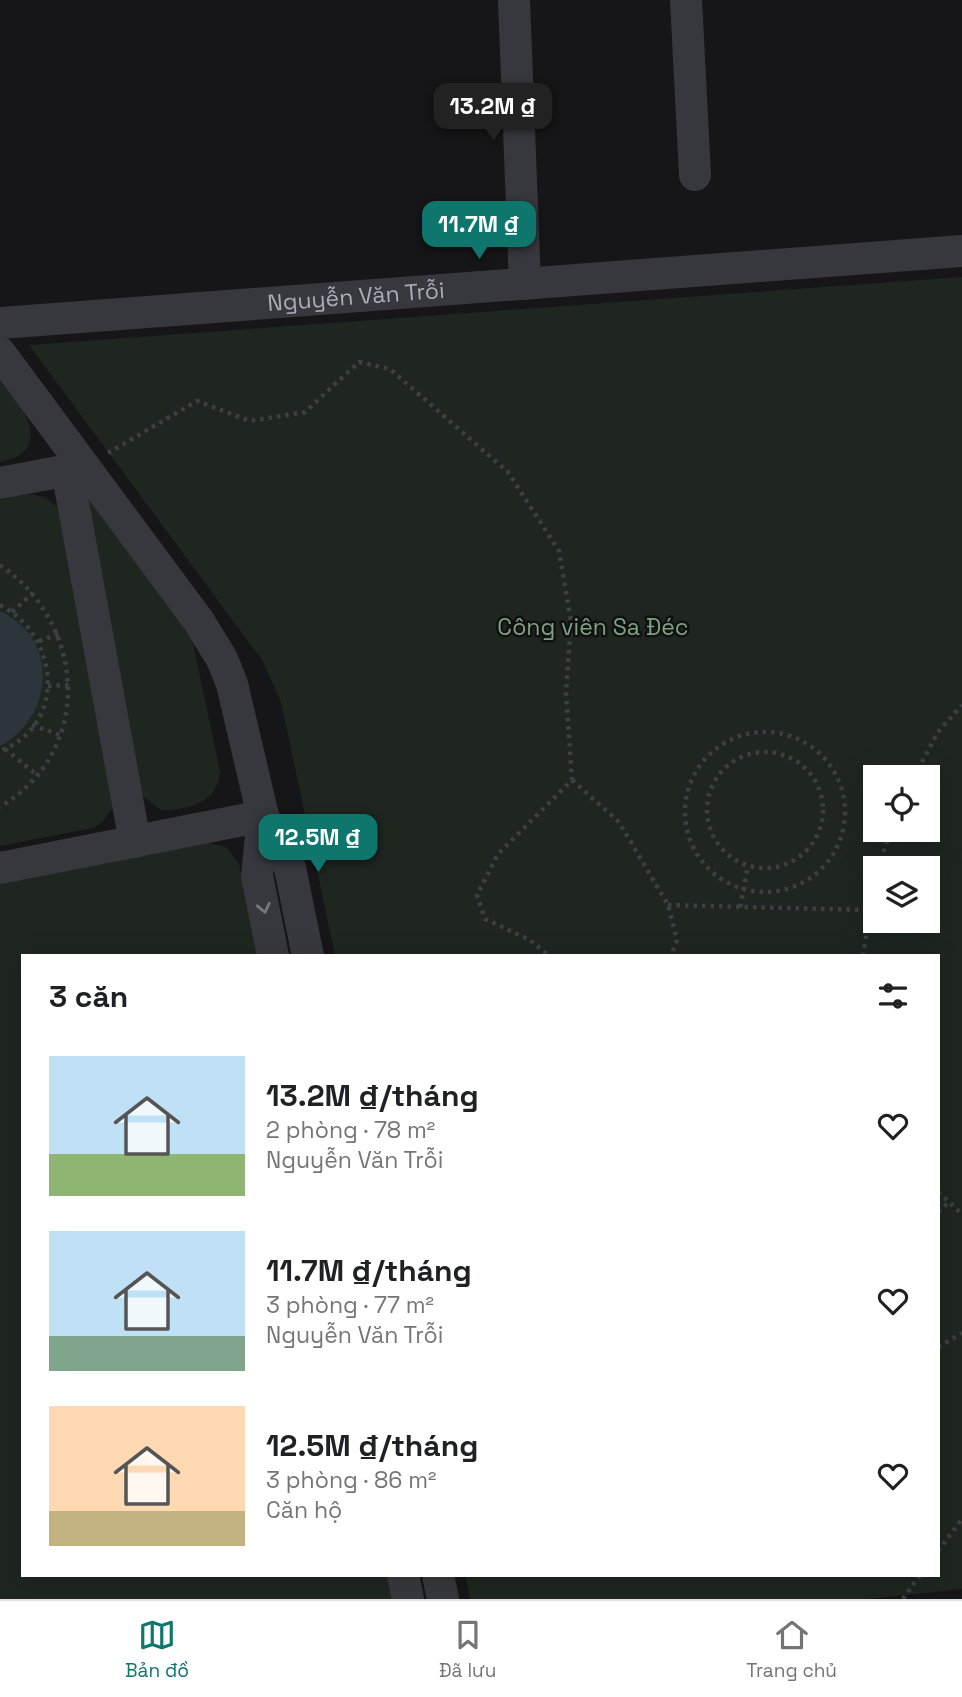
<!DOCTYPE html>
<html lang="vi">
<head>
<meta charset="utf-8">
<style>
	body { margin:0; font-family:"Space Grotesk",sans-serif; background:#f2f2f2; color:#202124; height:100vh; display:flex; flex-direction:column; font-size:26px; white-space:nowrap }
	* { box-sizing:border-box; margin:0 }
	p { font-size:23px; color:#757577 }
	.icon { flex:none; width:38px; height:38px; fill:none; stroke:currentColor; stroke-width:2; stroke-linecap:round; stroke-linejoin:round }
	.map { position:relative; flex:1; overflow:hidden }
	.sheet { position:absolute; left:21px; top:954px; width:919px; height:623px; display:flex; flex-direction:column; background:#fff; border-radius:0px; box-shadow:0 7px 28px #0002 }
	.sheet>* { flex:none }
	.controls { position:absolute; left:863px; top:765px; display:grid; gap:14px }
	.controls a { display:grid; place-items:center; width:77px; height:77px; border-radius:0px; background:#fff; box-shadow:0 7px 28px #0002; font-size:35px }
	.price { position:absolute; translate:-50% -60px; padding:0 16px; border-radius:14px; background:#0f766e; color:#fff; font-size:23px; line-height:46px; filter:drop-shadow(0 2px 4px #0008) }
	.price::after { content:''; position:absolute; left:50%; top:42px; width:21px; height:16px; margin-left:-10px; background:inherit; clip-path:polygon(0 0,100% 0,50% 100%) }
	.price.on { background:#222; color:#fff }
	ul { padding:0; list-style:none }
	li { display:flex; align-items:center; gap:21px; height:175px; padding:0 28px }
	li span { display:grid; place-items:center; flex:none; width:196px; height:140px; border-radius:0px; color:#555 }
	li>.icon { margin-inline-start:auto }
	span .icon { width:84px; height:84px; fill:#fffc; stroke-width:1 }
	li b { font-size:30px }
	h2 { display:flex; justify-content:space-between; align-items:center; height:84px; padding:0 28px; font-size:30px }
	.dock { display:flex; justify-content:space-around; align-items:center; height:98px; border-top:2px solid #e0e0e0; background:#fff; font-size:19px; color:#757577 }
	.dock a { display:grid; justify-items:center; gap:4px }
	.dock .on { color:#0f766e }
	.map>svg:first-child { display:block }
	.green { fill:#1e261f; fill-rule:evenodd }
	.water { fill:#2c353c }
	.lines { fill:none; stroke-linecap:round; stroke-linejoin:round }
	.path { stroke:#3d3f44; stroke-width:4.5; stroke-dasharray:3.5 5; stroke-linecap:butt }
	.street { stroke:#37383d; stroke-width:32 }
	.oneway { stroke:#757881 }
	.labels { text-anchor:middle; stroke-width:5; stroke-linejoin:round; paint-order:stroke }
	.street-label { font-size:23px; fill:#a8adb8; stroke:#111113 }
	.park-label { font-size:23px; fill:#7fa381; stroke:#111113 }
</style>
</head>
<body>
<div class="map">
<svg width="962" height="1599" viewBox="0 0 962 1599">
	<rect width="100%" height="100%" fill="#161618"/>
	<g class="green">
		<path d="M962,277V1589L867,1599H470L465,1575H938V956L335,955L281,702L262,660L29,345ZM875,777H928V830H875ZM875,868H928V920H875Z"/>
		<path d="M0,373C18,401 59,451 0,462Z"/>
		<path d="M29,494L44,497L60,509L114,806L102,822L93,828L0,846V500Z"/>
		<path d="M89,498L187,626L192,639L220,771C219,802 187,811 161,810L141,795L81,501Z"/>
		<path d="M204,842L226,847L239,864L258,955L23,956V1575H389L394,1599H0V884Z"/>
	</g>
	<path class="water" d="M0,611C60,639 54,717 0,746Z"/>
	<g class="lines">
		<g class="path">
			<path d="M108,453L197,401L250,421L305,412L359,362L390,369L508,472L559,551L571,621L566,693L572,780L498,854L477,895L485,919L530,940L549,956"/>
			<path d="M0,565C86,624 95,750 0,807"/>
			<path d="M0,605C59,635 68,725 0,751"/>
			<path d="M12,612L33,593"/>
			<path d="M39,641L59,634"/>
			<path d="M48,686L69,685"/>
			<path d="M32,725L60,735"/>
			<circle cx="765" cy="812" r="80"/>
			<path d="M5,749L37,775"/>
			<circle cx="765" cy="810" r="58"/>
			<path d="M914,777L938,732L962,705"/>
			<path d="M572,780L619,822L668,905L677,940L671,956"/>
			<path d="M878,868L891,830"/>
			<path d="M668,905L868,910"/>
			<path d="M740,907L748,866"/>
			<path d="M863,956L875,878"/>
			<path d="M938,1192L962,1214"/>
			<path d="M938,1212L949,1202"/>
			<path d="M938,1347L962,1333"/>
			<path d="M938,1551L962,1519"/>
			<path d="M903,1599L920,1575"/>
		</g>
		<g class="street">
			<path d="M514,0L525,284"/>
			<path d="M686,0L695,175"/>
			<path id="s1" d="M0,323L962,251"/>
			<path d="M0,353L198,620L222,659L232,684L263,816L290,868L308,956"/>
			<path d="M67,470L135,842"/>
			<path d="M0,483L84,467"/>
			<path d="M263,816L257,876L273,956"/>
			<path d="M0,868L263,816"/>
			<path d="M403,1575L408,1599"/>
			<path d="M438,1575L443,1599"/>
		</g>
	</g>
	<defs><path id="oneway-chevron" d="M-2-3.5L2.5 0L-2 3.5" fill="none" stroke-width="1.6" stroke-linecap="round" stroke-linejoin="round" transform="scale(1.75)"/></defs>
	<use class="oneway" href="#oneway-chevron" transform="translate(264 908) rotate(78)"/>
	<g class="labels">
		<g class="street-label">
			<text dy="8" stroke="none"><textPath href="#s1" startOffset="357">Nguyễn Văn Trỗi</textPath></text>
		</g>
		<g class="park-label">
			<text x="593" y="635">Công viên Sa Đéc</text>
		</g>
	</g>
</svg>
<div class="controls">
<a><svg class="icon" aria-label="locate" viewBox="0 0 24 24"><circle cx="12" cy="12" r="6"/><path d="M12 2v4M12 18v4M2 12h4M18 12h4"/></svg></a>
<a><svg class="icon" aria-label="layers" viewBox="0 0 24 24"><path d="M12 4l9 5-9 5-9-5zM3 14l9 5 9-5"/></svg></a>
</div>
<b class="price on" style="left:493px;top:143px">13.2M ₫</b>
<b class="price" style="left:479px;top:261px">11.7M ₫</b>
<b class="price" style="left:318px;top:874px">12.5M ₫</b>
<section class="sheet">
<h2>3 căn<svg class="icon" aria-label="filters" viewBox="0 0 24 24"><path d="M4 7h16M4 17h16"/><circle cx="9" cy="7" r="2"/><circle cx="15" cy="17" r="2"/></svg></h2>
<ul>
<li><span style="background:linear-gradient(#bfe0f5 70%,#8fb573 0)"><svg class="icon" aria-label="home" viewBox="0 0 24 24"><path d="M3 11l9-7 9 7M6 9v11h12V9"/></svg></span><div><b>13.2M ₫/tháng</b><p>2 phòng · 78 m²</p><p>Nguyễn Văn Trỗi</p></div><svg class="icon" aria-label="heart" viewBox="0 0 24 24"><path d="M12 20l-8-8c-3-5 5-10 8-4 3-6 11-1 8 4z"/></svg></li>
<li><span style="background:linear-gradient(#bfe0f5 75%,#7fa58c 0)"><svg class="icon" aria-label="home" viewBox="0 0 24 24"><path d="M3 11l9-7 9 7M6 9v11h12V9"/></svg></span><div><b>11.7M ₫/tháng</b><p>3 phòng · 77 m²</p><p>Nguyễn Văn Trỗi</p></div><svg class="icon" aria-label="heart" viewBox="0 0 24 24"><path d="M12 20l-8-8c-3-5 5-10 8-4 3-6 11-1 8 4z"/></svg></li>
<li><span style="background:linear-gradient(#ffd9b3 75%,#c2b280 0)"><svg class="icon" aria-label="home" viewBox="0 0 24 24"><path d="M3 11l9-7 9 7M6 9v11h12V9"/></svg></span><div><b>12.5M ₫/tháng</b><p>3 phòng · 86 m²</p><p>Căn hộ</p></div><svg class="icon" aria-label="heart" viewBox="0 0 24 24"><path d="M12 20l-8-8c-3-5 5-10 8-4 3-6 11-1 8 4z"/></svg></li>
</ul>
</section>
</div>
<nav class="dock">
<a class="on"><svg class="icon" aria-label="map" viewBox="0 0 24 24"><path d="M3 6l6-2 6 2 6-2v14l-6 2-6-2-6 2zM9 4v14M15 6v14"/></svg>Bản đồ</a>
<a><svg class="icon" aria-label="saved" viewBox="0 0 24 24"><path d="M7 4h10v16l-5-4-5 4z"/></svg>Đã lưu</a>
<a><svg class="icon" aria-label="home" viewBox="0 0 24 24"><path d="M3 11l9-7 9 7M6 9v11h12V9"/></svg>Trang chủ</a>
</nav>
</body>
</html>
